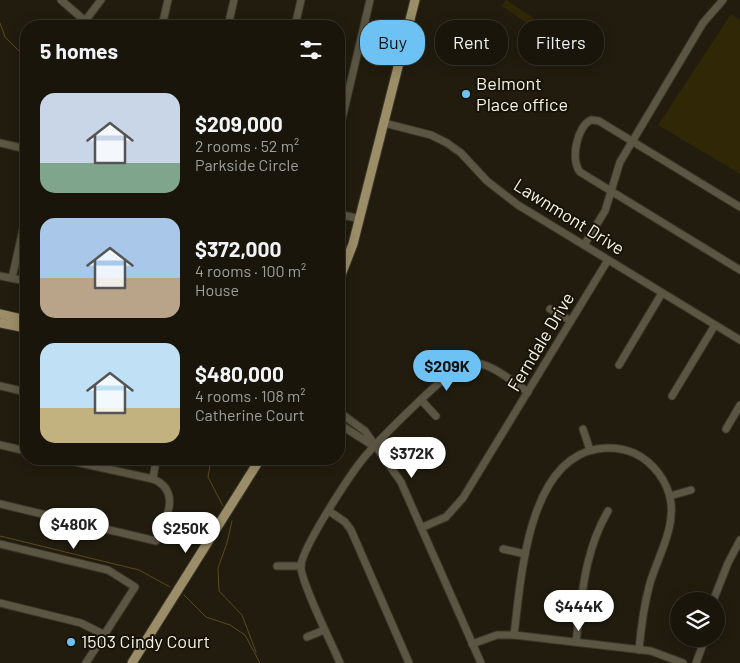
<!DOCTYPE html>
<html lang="en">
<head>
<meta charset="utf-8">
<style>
	body { margin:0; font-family:Barlow,sans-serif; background:#262218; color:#f1f3f6; height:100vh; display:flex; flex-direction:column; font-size:19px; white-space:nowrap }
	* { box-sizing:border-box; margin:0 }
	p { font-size:16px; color:#9f9f9c }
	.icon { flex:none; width:28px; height:28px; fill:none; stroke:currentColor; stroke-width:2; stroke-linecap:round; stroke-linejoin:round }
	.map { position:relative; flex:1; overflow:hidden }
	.panel { position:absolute; left:20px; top:20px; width:325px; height:445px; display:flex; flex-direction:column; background:#19150a; border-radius:20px; box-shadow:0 2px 12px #0003,0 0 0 1px #37342b }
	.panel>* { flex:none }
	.banner { position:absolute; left:360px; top:20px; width:305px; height:45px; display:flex; gap:10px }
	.fabs { position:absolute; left:670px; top:592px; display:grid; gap:10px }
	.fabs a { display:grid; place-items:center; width:55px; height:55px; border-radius:50%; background:#19150a; box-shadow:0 2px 12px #0003,0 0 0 1px #37342b; font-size:25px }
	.price { position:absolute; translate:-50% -42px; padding:0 11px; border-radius:18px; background:#fff; color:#222; font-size:16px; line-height:32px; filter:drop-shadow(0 1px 2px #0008) }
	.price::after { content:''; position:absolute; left:50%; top:30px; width:15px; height:11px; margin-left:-8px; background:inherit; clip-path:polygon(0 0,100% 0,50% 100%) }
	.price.active { background:#6dc2f3; color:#111 }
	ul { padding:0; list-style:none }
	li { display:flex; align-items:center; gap:15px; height:125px; padding:0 20px }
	li span { display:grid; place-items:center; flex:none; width:140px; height:100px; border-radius:15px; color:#555 }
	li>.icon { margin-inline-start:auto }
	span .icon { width:60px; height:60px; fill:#fffc; stroke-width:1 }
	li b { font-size:21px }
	h2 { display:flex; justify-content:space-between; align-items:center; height:60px; padding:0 20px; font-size:21px }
	.tag { padding:0 18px; border-radius:20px; background:#19150a; box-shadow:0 2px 12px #0003,0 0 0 1px #37342b; font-size:18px; line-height:45px }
	.tag.active { background:#6dc2f3; color:#111 }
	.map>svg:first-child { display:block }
	.green { fill:#302706 }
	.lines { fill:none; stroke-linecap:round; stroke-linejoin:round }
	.stream { stroke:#594b1f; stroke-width:1 }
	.minor-casing { stroke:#3a3628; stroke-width:9 }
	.major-casing { stroke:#3a3628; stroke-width:11 }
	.minor { stroke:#5b5543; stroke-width:7 }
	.major { stroke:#9a8d67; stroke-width:9 }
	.poi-dot { fill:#6dc2f3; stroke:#171306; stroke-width:2 }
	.labels { text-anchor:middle; stroke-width:4; stroke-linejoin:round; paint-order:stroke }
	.poi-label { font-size:18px; fill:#f5f2e8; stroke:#171306; text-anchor:start }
	.street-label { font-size:18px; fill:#f5f2e8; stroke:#171306 }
</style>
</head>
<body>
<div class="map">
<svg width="740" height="663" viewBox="0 0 740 663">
	<rect width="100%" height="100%" fill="#211c0e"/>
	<g class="green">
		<path d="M506,0L535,19L531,26L502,6Z"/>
		<path d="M731,14L740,20V174L658,125Z"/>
	</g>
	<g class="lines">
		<g class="stream">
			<path d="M0,23L5,37L26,58"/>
			<path d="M211,459L208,477L223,506"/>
			<path d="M232,521L227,543L218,568L219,591L242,615L256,652"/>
			<path d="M0,536L139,570L170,587"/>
			<path d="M184,595L206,617L230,625L245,635L260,663"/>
		</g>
		<g class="minor-casing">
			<g id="minor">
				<path d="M61,0L91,26"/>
				<path d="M85,21L101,0"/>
				<path d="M162,26L168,0"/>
				<path d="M228,26L234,0"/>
				<path d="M295,26L301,0"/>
				<path d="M384,123L431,135L447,143L461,153L487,181L518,205L740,340"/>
				<path d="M339,132L370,0"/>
				<path d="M0,143L26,149"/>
				<path d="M740,207L599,121L591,120C577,126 570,160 580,172L740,270"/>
				<path d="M339,214L360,219"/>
				<path d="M584,245L605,211L620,162L703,23L723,0"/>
				<path d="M0,276L26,281"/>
				<path d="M12,278L26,216"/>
				<path d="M550,309L571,321"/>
				<path d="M619,365L662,293"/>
				<path d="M0,386L26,392"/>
				<path d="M672,396L715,325"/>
				<path d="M422,401L436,416"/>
				<path d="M339,412L365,431L401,482L481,663"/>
				<path d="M339,424L375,447"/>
				<path d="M583,429L590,450"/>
				<path d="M726,429L740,405"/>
				<path d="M0,445L26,451"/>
				<path d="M153,479L156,459"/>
				<path d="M670,496L691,490"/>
				<path d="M0,504L156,541C166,520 182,491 153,479L62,459"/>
				<path d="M329,511L345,522L351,530L409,663"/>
				<path d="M423,527L446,517L463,498L608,260"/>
				<path d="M0,544L108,570L135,587L86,663"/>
				<path d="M503,549L525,554"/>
				<path d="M277,566H301"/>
				<path d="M713,601L728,563L740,540"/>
				<path d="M0,603L81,623L103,634"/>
				<path d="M514,635C521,580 527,461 597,449C609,447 622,448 634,453C653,462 668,481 671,503C674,530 658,557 650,583C644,605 641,627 639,650"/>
				<path d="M307,637L324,630"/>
				<path d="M576,642C582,596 584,552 608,511"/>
				<path d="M472,644L497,635H514L651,651L683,663"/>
				<path d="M340,663C333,646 299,579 301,565C304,545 348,478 362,460C375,444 451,366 468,363C489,360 511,381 528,392"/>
				<path d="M696,663L705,639"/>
			</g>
		</g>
		<g class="major-casing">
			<g id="major">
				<path d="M339,280L353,244L415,0"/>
				<path d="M0,314L26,320"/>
				<path d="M0,323L26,328"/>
				<path d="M132,663L260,459"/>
			</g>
		</g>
		<use href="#minor" class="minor"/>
		<use href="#major" class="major"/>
	</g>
	<g class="poi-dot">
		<circle cx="466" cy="94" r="5"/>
		<circle cx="71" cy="642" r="5"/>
	</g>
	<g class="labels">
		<g class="poi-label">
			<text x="476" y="90">Belmont<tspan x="476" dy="21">Place office</tspan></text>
			<text x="81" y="648">1503 Cindy Court</text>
		</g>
		<g class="street-label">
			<text transform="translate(569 217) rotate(32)" y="6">Lawnmont Drive</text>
			<text transform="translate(541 342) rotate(-59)" y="6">Ferndale Drive</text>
		</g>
	</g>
</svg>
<div class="fabs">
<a><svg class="icon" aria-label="layers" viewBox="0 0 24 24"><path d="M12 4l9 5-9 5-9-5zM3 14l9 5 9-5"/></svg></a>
</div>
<b class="price active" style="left:447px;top:392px">$209K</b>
<b class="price" style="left:412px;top:479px">$372K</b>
<b class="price" style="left:74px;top:550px">$480K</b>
<b class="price" style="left:186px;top:554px">$250K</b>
<b class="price" style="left:579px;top:632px">$444K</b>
<div class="banner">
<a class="tag active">Buy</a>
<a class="tag">Rent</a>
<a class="tag">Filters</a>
</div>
<section class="panel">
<h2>5 homes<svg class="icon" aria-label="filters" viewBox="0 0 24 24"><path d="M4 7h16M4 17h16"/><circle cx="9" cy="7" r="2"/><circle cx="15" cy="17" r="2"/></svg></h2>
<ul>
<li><span style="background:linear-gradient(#c9d6e8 70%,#7fa58c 0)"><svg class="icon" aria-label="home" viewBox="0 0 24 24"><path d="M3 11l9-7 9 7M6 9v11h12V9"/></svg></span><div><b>$209,000</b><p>2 rooms · 52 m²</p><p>Parkside Circle</p></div></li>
<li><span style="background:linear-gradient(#a9c7e8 60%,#b9a48a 0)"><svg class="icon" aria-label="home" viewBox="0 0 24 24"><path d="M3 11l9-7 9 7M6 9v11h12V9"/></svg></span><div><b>$372,000</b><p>4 rooms · 100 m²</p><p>House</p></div></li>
<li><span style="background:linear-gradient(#bfe0f5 65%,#c2b280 0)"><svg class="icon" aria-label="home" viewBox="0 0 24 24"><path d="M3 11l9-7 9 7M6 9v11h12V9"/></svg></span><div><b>$480,000</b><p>4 rooms · 108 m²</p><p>Catherine Court</p></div></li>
</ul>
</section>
</div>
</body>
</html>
